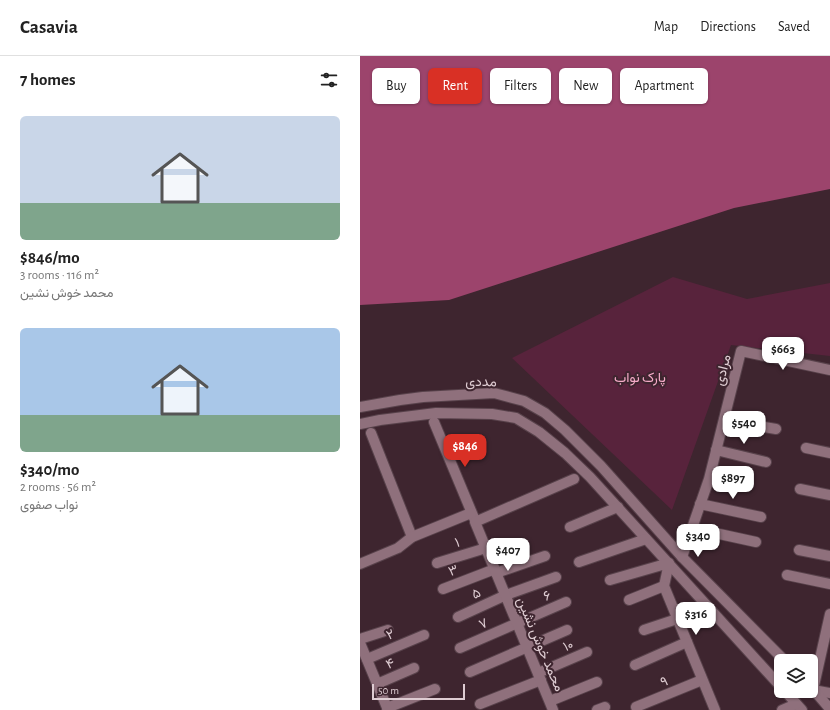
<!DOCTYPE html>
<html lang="en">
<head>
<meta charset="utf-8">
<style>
	body { margin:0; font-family:"Alegreya Sans",Vazirmatn,sans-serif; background:#f6f6f6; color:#222; height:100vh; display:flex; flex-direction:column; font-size:15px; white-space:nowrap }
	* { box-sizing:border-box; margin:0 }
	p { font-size:13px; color:#767676 }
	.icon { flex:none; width:22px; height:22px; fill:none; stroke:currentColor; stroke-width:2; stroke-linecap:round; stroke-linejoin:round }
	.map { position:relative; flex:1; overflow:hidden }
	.side { display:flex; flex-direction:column; background:#fff; width:360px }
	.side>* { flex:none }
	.guide { position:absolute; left:12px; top:12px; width:380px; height:36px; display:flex; gap:8px }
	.controls { position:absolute; left:414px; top:598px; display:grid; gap:8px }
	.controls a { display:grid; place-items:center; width:44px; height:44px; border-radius:6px; background:#fff; box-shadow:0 1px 3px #0004; font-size:20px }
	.scale { position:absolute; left:12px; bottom:10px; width:93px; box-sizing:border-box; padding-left:4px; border:2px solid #deccd2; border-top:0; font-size:11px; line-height:14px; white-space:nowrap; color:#deccd2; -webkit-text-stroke:3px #3e252f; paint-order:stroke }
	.price { position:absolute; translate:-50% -34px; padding:0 9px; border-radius:8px; background:#fff; color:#222; font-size:13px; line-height:26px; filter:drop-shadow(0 1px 2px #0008) }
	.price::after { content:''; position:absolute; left:50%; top:24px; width:12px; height:9px; margin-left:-6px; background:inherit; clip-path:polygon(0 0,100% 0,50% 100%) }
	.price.selected { background:#d93025; color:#fff }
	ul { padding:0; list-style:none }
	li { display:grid; align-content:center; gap:8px; height:212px; padding:0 20px }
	li span { display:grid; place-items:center; height:124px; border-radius:6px; color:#555 }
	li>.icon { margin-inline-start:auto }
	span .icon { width:72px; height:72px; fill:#fffc; stroke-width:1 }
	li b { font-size:17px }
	h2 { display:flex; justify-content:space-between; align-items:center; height:48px; padding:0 20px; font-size:17px }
	.pill { padding:0 14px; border-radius:6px; background:#fff; box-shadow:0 1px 3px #0004; font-size:14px; line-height:36px }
	.pill.selected { background:#d93025; color:#fff }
	header { display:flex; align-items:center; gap:24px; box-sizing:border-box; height:56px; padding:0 20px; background:#fff; border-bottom:1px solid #e0e0e0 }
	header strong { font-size:19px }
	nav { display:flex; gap:22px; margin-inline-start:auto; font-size:14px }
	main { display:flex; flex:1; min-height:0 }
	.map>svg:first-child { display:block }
	.green { fill:#58233c }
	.forest { fill:#9c446c }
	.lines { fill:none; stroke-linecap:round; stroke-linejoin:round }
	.minor-casing { stroke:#58424b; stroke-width:12 }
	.minor { stroke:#8f707c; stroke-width:10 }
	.labels { text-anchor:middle; stroke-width:4; stroke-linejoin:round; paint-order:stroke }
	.street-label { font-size:14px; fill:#deccd2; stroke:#3e252f }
	.park-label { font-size:14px; fill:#f5abc8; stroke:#3e252f }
</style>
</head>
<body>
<header>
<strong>Casavia</strong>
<nav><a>Map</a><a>Directions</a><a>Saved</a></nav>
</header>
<main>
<section class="side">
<h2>7 homes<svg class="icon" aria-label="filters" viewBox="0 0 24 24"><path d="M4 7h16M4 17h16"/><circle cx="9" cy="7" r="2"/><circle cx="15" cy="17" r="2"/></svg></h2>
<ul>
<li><span style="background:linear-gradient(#c9d6e8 70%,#7fa58c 0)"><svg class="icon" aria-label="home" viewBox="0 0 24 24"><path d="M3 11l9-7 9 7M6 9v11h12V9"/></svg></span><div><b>$846/mo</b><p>3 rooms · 116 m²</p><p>محمد خوش نشین</p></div></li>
<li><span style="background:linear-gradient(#a9c7e8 70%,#7fa58c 0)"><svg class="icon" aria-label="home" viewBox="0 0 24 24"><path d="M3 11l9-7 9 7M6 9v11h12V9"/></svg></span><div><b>$340/mo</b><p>2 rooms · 56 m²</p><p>نواب صفوی</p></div></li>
</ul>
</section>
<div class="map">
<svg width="470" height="654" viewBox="0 0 470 654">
	<rect width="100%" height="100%" fill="#3e252f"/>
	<path class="green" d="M313,221L387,243L470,227V300L371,289L312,454L152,302Z"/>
	<path class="forest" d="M0,0H470V133L374,152L89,244L0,249Z"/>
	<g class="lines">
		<g class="minor-casing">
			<g id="minor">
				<path d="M0,351L40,344L63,341L134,337L164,345L185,357L205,374L241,410L322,501L425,605"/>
				<path d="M364,364L416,373"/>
				<path d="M74,366L114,462"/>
				<path d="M0,368L20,364L76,357L132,358L156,362L179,376L205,397L230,421L421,631"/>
				<path d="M11,377L52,481"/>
				<path d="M446,392L470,397"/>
				<path d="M356,394L406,406"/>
				<path d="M440,433L470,439"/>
				<path d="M340,448L401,461"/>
				<path d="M210,471L258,451"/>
				<path d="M332,472L396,486"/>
				<path d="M439,494L470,500"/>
				<path d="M322,501L349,423L381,295L470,314"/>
				<path d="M219,506L286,483"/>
				<path d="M77,507L126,492"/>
				<path d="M0,508L38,492L52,481L111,457"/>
				<path d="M136,517L185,500"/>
				<path d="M427,519L470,528"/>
				<path d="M250,524L309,507L304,530L355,654"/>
				<path d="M83,533L135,513"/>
				<path d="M269,544L304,530"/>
				<path d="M470,558L453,634L470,637"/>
				<path d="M98,561L146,539L196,521"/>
				<path d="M284,574L317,563"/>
				<path d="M0,583L28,574"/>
				<path d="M0,587L28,654"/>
				<path d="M100,592L206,546"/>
				<path d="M7,603L64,579"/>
				<path d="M275,609L327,586"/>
				<path d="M110,616L207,574"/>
				<path d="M178,617L227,596"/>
				<path d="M17,628L54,612"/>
				<path d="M453,633L470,653"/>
				<path d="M425,635L442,654"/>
				<path d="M190,645L237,626"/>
				<path d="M120,648L181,624"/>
				<path d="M276,651L342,624"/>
				<path d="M27,652L75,633"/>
				<path d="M193,654L115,466L214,423"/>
				<path d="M237,654L245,651"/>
				<path d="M422,654L436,648"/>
			</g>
		</g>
		<use href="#minor" class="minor"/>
	</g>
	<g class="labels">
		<g class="street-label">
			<text transform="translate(362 314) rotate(-76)" y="5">مرادی</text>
			<text transform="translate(121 325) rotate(1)" y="5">مددی</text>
			<text transform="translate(97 486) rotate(-17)" y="5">۱</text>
			<text transform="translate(93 514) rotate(-21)" y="5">۳</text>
			<text transform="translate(116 537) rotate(-25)" y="5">۵</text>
			<text transform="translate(187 539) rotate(-23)" y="5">۶</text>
			<text transform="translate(123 567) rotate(-23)" y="5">۷</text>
			<text transform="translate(30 578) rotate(-24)" y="5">۲</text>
			<text transform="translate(181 588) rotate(67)" y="5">محمد خوش نشین</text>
			<text transform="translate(208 589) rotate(-23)" y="5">۱۰</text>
			<text transform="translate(30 607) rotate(-23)" y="5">۴</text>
			<text transform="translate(304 625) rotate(-23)" y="5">۹</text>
		</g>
		<g class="park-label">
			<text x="280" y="326">پارک نواب</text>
		</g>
	</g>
</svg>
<div class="controls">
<a><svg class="icon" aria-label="layers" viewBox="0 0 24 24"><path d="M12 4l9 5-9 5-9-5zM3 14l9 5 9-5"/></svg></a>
</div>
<div class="scale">50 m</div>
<b class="price" style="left:423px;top:315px">$663</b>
<b class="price" style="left:384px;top:389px">$540</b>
<b class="price selected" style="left:105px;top:412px">$846</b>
<b class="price" style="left:373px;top:444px">$897</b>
<b class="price" style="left:338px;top:502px">$340</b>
<b class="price" style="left:148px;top:516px">$407</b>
<b class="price" style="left:336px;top:580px">$316</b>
<div class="guide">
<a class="pill">Buy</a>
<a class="pill selected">Rent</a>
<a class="pill">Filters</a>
<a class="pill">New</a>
<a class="pill">Apartment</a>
</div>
</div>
</main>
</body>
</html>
